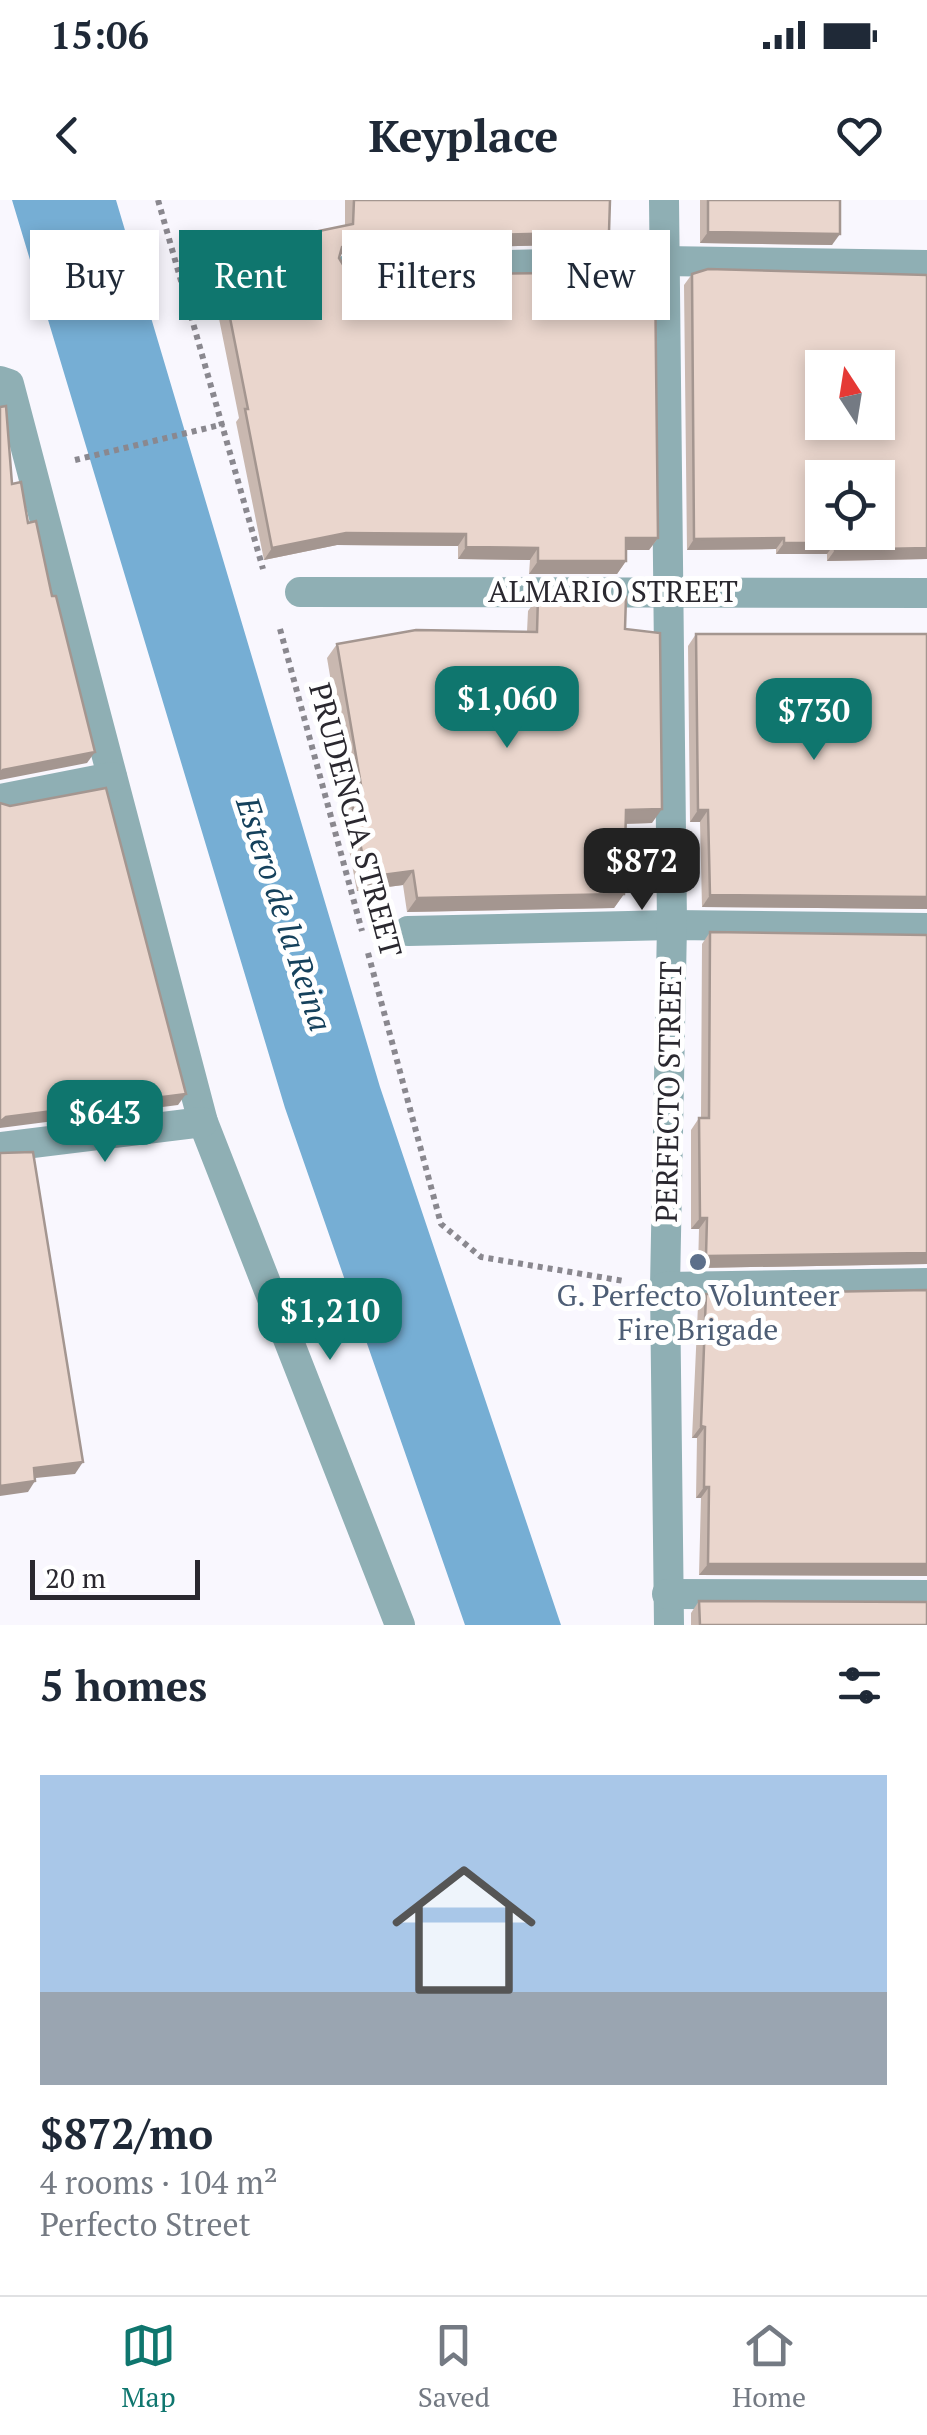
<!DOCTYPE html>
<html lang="en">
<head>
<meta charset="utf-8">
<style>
	body { margin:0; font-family:"PT Serif",serif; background:#f6f6f7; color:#1f2937; height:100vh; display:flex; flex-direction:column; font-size:38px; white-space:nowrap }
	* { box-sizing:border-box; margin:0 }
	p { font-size:32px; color:#747a83 }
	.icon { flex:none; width:55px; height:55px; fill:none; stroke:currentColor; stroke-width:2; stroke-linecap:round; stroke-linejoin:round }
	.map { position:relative; height:1425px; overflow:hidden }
	.drawer { display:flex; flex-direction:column; background:#fff; flex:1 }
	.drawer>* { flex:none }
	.hud { position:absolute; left:30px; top:30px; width:868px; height:90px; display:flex; gap:20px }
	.needle { width:65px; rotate:348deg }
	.buttons { position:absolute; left:805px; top:150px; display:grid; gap:20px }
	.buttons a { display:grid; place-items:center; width:90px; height:90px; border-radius:0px; background:#fff; box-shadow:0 5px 15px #0003; font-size:50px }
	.scale { position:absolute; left:30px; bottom:25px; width:170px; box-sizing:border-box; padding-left:10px; border:5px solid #2a282f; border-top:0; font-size:28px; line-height:35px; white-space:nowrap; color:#2a282f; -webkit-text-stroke:8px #fff; paint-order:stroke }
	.price { position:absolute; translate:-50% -85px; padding:0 22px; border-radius:20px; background:#0f766e; color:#fff; font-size:32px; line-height:65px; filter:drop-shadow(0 2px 5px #0008) }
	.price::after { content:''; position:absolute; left:50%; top:60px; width:30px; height:22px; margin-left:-15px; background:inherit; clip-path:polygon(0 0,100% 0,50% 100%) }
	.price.current { background:#222; color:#fff }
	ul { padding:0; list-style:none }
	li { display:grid; align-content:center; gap:20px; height:530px; padding:0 40px }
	li span { display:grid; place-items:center; height:310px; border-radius:0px; color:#555 }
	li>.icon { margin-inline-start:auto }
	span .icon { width:180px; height:180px; fill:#fffc; stroke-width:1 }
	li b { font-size:42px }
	h2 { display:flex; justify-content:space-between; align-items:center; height:120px; padding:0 40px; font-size:42px }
	.tag { padding:0 35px; border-radius:0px; background:#fff; box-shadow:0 5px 15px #0003; font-size:35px; line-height:90px }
	.tag.current { background:#0f766e; color:#fff }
	.status { display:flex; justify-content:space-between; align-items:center; height:70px; padding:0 50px; background:#fff; direction:ltr }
	.status svg { height:28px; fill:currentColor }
	header { display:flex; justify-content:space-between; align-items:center; height:130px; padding:0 40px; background:#fff; font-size:45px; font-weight:600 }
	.tab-bar { display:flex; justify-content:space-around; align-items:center; height:140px; border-top:2px solid #e0e1e3; background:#fff; font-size:28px; color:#747a83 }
	.tab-bar a { display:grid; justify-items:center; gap:5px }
	.tab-bar .current { color:#0f766e }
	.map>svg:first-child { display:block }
	.water { fill:#76aed4 }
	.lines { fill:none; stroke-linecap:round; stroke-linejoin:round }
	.path { stroke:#8a888f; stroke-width:6; stroke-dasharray:5 5; stroke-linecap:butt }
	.lane { stroke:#8fafb4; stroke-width:30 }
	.street { stroke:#8fafb4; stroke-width:30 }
	.wall { fill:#c9b8b0 }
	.shaded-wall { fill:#a49690 }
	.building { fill:#ead6cd; stroke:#a49690; stroke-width:2.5; fill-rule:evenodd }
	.service-dot { fill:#5c6f8a; stroke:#fff; stroke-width:4 }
	.labels { text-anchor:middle; stroke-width:10; stroke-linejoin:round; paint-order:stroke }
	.street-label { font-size:30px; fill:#2a282f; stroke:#fff }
	.service-label { font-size:30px; fill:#4e5e75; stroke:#fff }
	.water-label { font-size:32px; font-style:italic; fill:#15415c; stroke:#fff }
</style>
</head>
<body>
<div class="status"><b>15:06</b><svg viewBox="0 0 49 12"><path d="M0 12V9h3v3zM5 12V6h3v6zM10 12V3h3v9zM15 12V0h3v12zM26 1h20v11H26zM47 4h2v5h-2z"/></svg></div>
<header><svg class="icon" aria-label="back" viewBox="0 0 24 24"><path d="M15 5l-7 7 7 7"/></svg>Keyplace<svg class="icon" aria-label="heart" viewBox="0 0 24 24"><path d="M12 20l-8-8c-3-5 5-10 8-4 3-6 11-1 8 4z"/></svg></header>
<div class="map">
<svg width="927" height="1425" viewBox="0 0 927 1425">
	<rect width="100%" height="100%" fill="#f9f7fe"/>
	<path class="water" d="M12,0H116L380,887L561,1425H465L285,908Z"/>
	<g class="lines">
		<g class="path">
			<path d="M158,0L263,369"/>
			<path d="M75,260L224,224"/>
			<path d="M280,429L362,731"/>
			<path d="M368,753L441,1024L481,1057L624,1081"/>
		</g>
		<path class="lane" d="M408,731L672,725L927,728"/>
		<g class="street">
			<path d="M664,0L672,725L665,1087L669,1425"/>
			<path d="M349,69L663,61L927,65"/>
			<path d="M0,181L9,184L203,922L400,1425"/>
			<path d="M300,392L927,393"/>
			<path d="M0,599L112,577"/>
			<path d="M0,947L203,922"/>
			<path d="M665,1087L927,1083"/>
			<path d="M667,1394L927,1395"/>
		</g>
	</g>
	<g class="wall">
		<path d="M345,0H610L609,32L600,44L349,50L340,55L339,58L348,73L658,338L649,350H626V361L617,374H529L530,360L458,359V346L337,345L264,360L236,222L239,218L208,64L217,52L345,26Z"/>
		<path d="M700,0H840L832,45L700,43Z"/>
		<path d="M692,74L927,359L827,361V354H776V349L687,350L684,85Z"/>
		<path d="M538,397L625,429L652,623L626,624L624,694L614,708L407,712L403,685L357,691L341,607L350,594L327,458L337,444L527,432L528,411Z"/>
		<path d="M696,434H927V709L702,707L700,622H690L688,446Z"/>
		<path d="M710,732L927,735V1064L698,1068L699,1029H691V930L699,918H701L702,744Z"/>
		<path d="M927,1090V1376L699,1375L701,1298H696L697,1238H692L698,1105L706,1094Z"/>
		<path d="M699,1401L927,1425H691V1413Z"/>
	</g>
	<g class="shaded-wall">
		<path d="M609,32L600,44L349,50L333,59L342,47L357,38Z"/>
		<path d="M708,32L840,34L832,45L700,43Z"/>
		<path d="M346,333L466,334L458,346L337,345L264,360L272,348Z"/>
		<path d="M626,338H658L649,350H617Z"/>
		<path d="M784,338L776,349L687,350L694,339Z"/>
		<path d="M784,343H835L827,354H776Z"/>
		<path d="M466,347L538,348L530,360L458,359Z"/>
		<path d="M927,348V359L827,361L835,350Z"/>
		<path d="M538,361H626L617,374H529Z"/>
		<path d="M95,552L87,563L0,580V573L3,570Z"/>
		<path d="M662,609L652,623L616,624L626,610Z"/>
		<path d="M698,610H708L700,622H690Z"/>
		<path d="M413,671L403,685L357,691L367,677Z"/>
		<path d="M624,694L614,708L407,712L417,698Z"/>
		<path d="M710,695L927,697V709L702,707Z"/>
		<path d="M186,894L178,905L0,928V922L6,917Z"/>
		<path d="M700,1018H707L699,1029H691Z"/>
		<path d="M927,1053V1064L698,1068L706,1056Z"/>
		<path d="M701,1226L705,1227L697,1238H692Z"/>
		<path d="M83,1262L75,1274L26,1279L34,1268Z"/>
		<path d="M35,1281L28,1292L0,1296V1286Z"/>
		<path d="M704,1287H709L701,1298H696Z"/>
		<path d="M708,1364H927V1376L699,1375Z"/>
	</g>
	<g class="building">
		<path d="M354,0H610L609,32L357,38L342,47L339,58L348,73L358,75L655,72L658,338H626V361H538V348L466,347V334L346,333L272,348L245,209H248L217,52L353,24Z"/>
		<path d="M708,0H840V34L708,32Z"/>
		<path d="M708,69L927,75V348L835,350V343H784V338L694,339L692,74ZM822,168H878V222H822ZM822,278H878V332H822Z"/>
		<path d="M6,206L12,284L21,282L28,323L36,321L52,396H56L95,552L3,570L0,573V207Z"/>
		<path d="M538,397H626L625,429L660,433L662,609L626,610L624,694L417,698L413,671L367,677L350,593L362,591L337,444L416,430L537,432Z"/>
		<path d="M696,434H927V697L710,695L708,610H698Z"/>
		<path d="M106,588L186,894L6,917L0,922V603L10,606Z"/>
		<path d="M710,732L927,735V1053L706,1056L707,1018H700L699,918H709Z"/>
		<path d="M33,952L83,1262L34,1268L35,1281L0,1286V953Z"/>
		<path d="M927,1090V1364H708L709,1287H704L705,1227L701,1226L706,1094Z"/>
		<path d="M699,1401L927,1402V1425H700Z"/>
	</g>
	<circle class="service-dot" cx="698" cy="1062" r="10"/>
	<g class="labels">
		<g class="street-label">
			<text x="613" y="402">ALMARIO STREET</text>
			<text transform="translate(355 620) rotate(75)" y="10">PRUDENCIA STREET</text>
			<text transform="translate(669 892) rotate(-89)" y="10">PERFECTO STREET</text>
		</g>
		<g class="service-label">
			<text x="698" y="1106">G. Perfecto Volunteer<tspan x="698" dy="34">Fire Brigade</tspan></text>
		</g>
		<g class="water-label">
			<text transform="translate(284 714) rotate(72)" y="11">Estero de la Reina</text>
		</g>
	</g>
</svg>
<div class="buttons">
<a><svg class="needle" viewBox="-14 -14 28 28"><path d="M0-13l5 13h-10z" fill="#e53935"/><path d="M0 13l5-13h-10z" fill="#747a83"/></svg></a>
<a><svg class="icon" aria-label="locate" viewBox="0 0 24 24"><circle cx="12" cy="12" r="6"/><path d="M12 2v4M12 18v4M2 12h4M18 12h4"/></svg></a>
</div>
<div class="scale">20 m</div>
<b class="price" style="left:507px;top:551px">$1,060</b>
<b class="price" style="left:814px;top:563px">$730</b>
<b class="price current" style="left:642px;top:713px">$872</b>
<b class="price" style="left:105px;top:965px">$643</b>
<b class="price" style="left:330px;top:1163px">$1,210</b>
<div class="hud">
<a class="tag">Buy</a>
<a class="tag current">Rent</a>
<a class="tag">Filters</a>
<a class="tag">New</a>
</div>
</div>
<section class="drawer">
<h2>5 homes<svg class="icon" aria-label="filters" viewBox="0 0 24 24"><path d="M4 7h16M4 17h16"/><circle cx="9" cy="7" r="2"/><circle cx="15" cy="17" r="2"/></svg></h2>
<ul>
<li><span style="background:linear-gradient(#a9c7e8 70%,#9aa5b1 0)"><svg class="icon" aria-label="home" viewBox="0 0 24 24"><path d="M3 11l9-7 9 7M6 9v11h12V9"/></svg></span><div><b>$872/mo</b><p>4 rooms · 104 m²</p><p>Perfecto Street</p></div></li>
</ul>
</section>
<nav class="tab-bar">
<a class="current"><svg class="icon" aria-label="map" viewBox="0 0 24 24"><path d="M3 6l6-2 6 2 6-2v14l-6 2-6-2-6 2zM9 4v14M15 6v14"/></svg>Map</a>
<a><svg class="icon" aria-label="saved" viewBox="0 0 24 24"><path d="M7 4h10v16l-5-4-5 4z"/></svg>Saved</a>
<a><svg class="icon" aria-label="home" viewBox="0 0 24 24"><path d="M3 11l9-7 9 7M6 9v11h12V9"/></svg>Home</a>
</nav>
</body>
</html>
